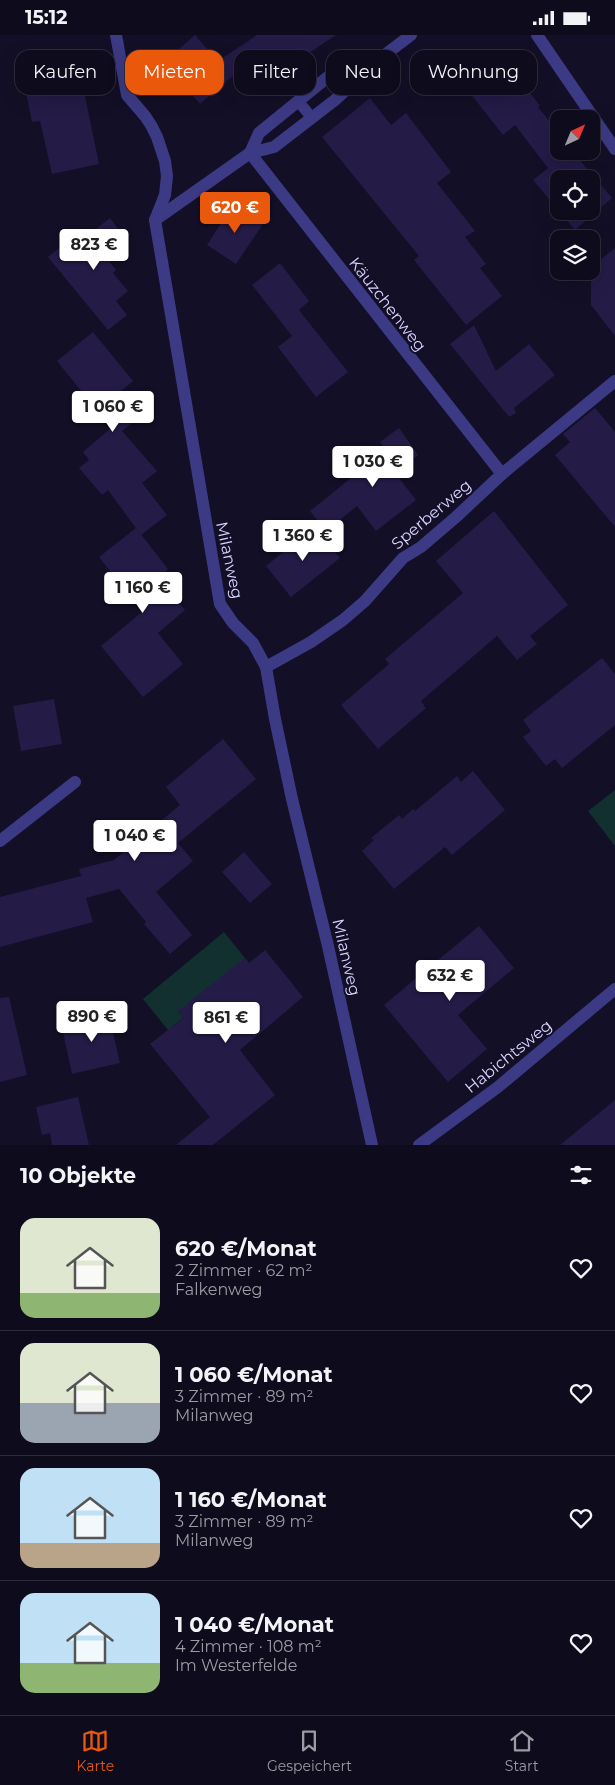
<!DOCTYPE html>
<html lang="de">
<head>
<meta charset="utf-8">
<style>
	body { margin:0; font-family:Montserrat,sans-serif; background:#171425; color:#f1f3f6; height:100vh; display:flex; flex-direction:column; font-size:19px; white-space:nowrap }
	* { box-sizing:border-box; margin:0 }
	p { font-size:16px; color:#9b9ba3 }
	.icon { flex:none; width:28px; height:28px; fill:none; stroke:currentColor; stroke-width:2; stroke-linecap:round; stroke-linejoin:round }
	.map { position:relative; height:1110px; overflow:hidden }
	.side { display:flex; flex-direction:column; background:#0e0b1c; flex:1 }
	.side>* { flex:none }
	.hud { position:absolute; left:15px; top:15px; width:585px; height:45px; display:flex; gap:10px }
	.needle { width:32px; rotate:44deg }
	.fabs { position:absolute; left:550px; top:75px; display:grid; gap:10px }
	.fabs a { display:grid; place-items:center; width:50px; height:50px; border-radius:10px; background:#0e0b1c; box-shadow:0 5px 20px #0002,0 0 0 1px #2e2b3b; font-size:25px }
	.price { position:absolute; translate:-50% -42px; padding:0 11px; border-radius:5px; background:#fff; color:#222; font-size:16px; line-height:32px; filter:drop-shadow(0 1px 2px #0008) }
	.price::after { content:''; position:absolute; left:50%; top:30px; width:15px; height:11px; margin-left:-8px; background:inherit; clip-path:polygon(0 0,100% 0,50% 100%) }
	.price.selected { background:#ea580c; color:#fff }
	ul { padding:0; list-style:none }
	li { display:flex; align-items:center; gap:15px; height:125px; padding:0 20px }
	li+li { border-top:1px solid #2e2b3b }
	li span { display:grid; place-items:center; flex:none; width:140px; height:100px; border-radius:15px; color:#555 }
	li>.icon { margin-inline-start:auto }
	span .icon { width:60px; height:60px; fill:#fffc; stroke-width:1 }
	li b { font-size:21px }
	h2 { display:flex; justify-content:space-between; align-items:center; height:60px; padding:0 20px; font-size:21px }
	.tag { padding:0 18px; border-radius:15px; background:#0e0b1c; box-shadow:0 5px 20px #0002,0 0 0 1px #2e2b3b; font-size:18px; line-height:45px }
	.tag.selected { background:#ea580c; color:#fff }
	.status { display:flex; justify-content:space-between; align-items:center; height:35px; padding:0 25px; background:#0e0b1c; direction:ltr }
	.status svg { height:14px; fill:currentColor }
	.menu { display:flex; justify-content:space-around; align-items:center; height:70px; border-top:1px solid #2e2b3b; background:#0e0b1c; font-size:14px; color:#9b9ba3 }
	.menu a { display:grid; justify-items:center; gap:2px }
	.menu .selected { color:#ea580c }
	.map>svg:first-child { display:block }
	.green { fill:#12302f }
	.building { fill:#241b47 }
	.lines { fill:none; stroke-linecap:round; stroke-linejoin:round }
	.lane { stroke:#3d3a85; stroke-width:11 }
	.street { stroke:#3d3a85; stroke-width:12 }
	.labels { text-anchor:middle; stroke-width:4; stroke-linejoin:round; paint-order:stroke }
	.street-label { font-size:16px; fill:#d9d4ff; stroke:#130f26 }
</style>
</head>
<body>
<div class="status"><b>15:12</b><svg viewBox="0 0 49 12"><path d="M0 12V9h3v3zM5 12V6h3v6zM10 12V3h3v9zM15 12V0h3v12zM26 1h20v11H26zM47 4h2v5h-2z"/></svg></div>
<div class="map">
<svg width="615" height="1110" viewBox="0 0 615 1110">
	<rect width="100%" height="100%" fill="#130f26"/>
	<g class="green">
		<path d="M615,755V811L588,776Z"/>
		<path d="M224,897L249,928L168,995L143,964Z"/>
	</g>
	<g class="building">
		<path d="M195,0L218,26L257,0H336L264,48L250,26L200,69L164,27Z"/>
		<path d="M61,24L65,45L81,42L99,129L52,139L40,86L32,87L25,53L40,50L36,29Z"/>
		<path d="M504,24L540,71L538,72L559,98V116H572L612,163L575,195L559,176H591V144H559V176L533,145L548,133L515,90L503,100L466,53Z"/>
		<path d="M370,63L391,90L406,78L451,137L437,148L475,196L465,202L486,229L480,233L502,261L466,290L414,225L419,221L322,102Z"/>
		<path d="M233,169L263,189L236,229L207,210Z"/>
		<path d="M110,183L126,205L105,221L116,235L113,238L128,256L116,266L127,280L108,295L48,222L83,194L88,200Z"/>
		<path d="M615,213V301L591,270V244L586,236H591V232Z"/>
		<path d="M280,228L309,266L299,275L348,337L316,362L278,312L292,301L252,250Z"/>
		<path d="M474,290L496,336L529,309L555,340L514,373L516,378L509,382L450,309Z"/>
		<path d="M93,297L133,346L121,356L142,380L122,396L157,436L142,448L167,480L141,500L108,455L102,460L79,433L89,425L83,417L111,393L57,326Z"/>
		<path d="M595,373L615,397V492L555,420L570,407L563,399Z"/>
		<path d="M399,393L418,420L395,438L416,465L376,496L357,471L326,496L310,476L386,415L380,407Z"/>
		<path d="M494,476L568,570L530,601L537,609L517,625L497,601L421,666L426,673L378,714L341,670L389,629L385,624L463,558L436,526Z"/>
		<path d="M314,492L340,523L291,562L266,531Z"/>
		<path d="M136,493L168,534L158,542L185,575L158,598L183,629L143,662L101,611L142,577L99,522Z"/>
		<path d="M602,623L615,639V690L562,733L555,724L546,731L523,702L531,696L523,685Z"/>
		<path d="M54,664L62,709L21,716L13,671Z"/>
		<path d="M223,704L256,744L178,808L193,826L156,857L192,900L170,919L144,889L146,887L119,854L86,863L93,887L0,912V862L81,841L79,834L114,825L180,770L166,752Z"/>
		<path d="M473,736L505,775L452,820L445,812L394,854L362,816L374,805L371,803L399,780L402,784L413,774L415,776L457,741L461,747Z"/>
		<path d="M244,817L272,849L250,868L222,837Z"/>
		<path d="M479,891L514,933L458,980L487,1014L448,1047L384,970Z"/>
		<path d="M265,915L303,962L240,1015L275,1060L213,1110H176L210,1082L150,1009L183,983L178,976L245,923L249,928Z"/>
		<path d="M9,962L27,1040L0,1047V963Z"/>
		<path d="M107,972L120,1028L72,1039L63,997L89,991L85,976Z"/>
		<path d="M78,1062L89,1110H52L50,1098L42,1100L36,1072Z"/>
		<path d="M615,1065V1110H560Z"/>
	</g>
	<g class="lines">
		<path class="lane" d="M298,66L312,83"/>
		<g class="street">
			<path d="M116,0L127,60L145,81L151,90L157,102L165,126L167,141L165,160L155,185L220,569L233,588L253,608L266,632L275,684L292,764L328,911L372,1110"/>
			<path d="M537,0L615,114"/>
			<path d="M250,118L502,439"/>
			<path d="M250,118L259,98L329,41L361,27L381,22"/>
			<path d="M155,185L250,118L274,112L335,65L382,22L411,0"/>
			<path d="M266,632L311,607L343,585L365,566L403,523L421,512L456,482L502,439L615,346"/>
			<path d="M0,806L75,747"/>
			<path d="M419,1110L498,1052L615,954"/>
		</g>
	</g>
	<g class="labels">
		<g class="street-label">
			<text transform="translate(388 269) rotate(52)" y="6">Käuzchenweg</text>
			<text transform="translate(431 479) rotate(-40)" y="6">Sperberweg</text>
			<text transform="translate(230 525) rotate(78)" y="6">Milanweg</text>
			<text transform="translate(347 922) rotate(77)" y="6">Milanweg</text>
			<text transform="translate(508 1021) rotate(-39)" y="6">Habichtsweg</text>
		</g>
	</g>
</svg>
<div class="fabs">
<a><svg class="needle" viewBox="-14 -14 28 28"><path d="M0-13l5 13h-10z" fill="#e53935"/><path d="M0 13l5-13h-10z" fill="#9b9ba3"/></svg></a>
<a><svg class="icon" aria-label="locate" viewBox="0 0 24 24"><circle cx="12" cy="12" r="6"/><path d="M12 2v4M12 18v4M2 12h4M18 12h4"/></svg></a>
<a><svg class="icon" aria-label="layers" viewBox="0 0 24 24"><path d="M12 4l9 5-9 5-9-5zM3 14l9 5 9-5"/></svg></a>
</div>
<b class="price selected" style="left:235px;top:199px">620 €</b>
<b class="price" style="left:94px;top:236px">823 €</b>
<b class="price" style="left:113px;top:398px">1 060 €</b>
<b class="price" style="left:373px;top:453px">1 030 €</b>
<b class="price" style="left:303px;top:527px">1 360 €</b>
<b class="price" style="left:143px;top:579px">1 160 €</b>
<b class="price" style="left:135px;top:827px">1 040 €</b>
<b class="price" style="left:450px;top:967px">632 €</b>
<b class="price" style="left:92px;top:1008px">890 €</b>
<b class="price" style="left:226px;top:1009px">861 €</b>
<div class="hud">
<a class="tag">Kaufen</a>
<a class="tag selected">Mieten</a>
<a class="tag">Filter</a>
<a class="tag">Neu</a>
<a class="tag">Wohnung</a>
</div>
</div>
<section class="side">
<h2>10 Objekte<svg class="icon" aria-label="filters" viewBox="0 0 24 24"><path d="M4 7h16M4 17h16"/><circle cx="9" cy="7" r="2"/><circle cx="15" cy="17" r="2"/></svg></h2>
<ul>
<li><span style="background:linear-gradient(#dfe7d0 75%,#8fb573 0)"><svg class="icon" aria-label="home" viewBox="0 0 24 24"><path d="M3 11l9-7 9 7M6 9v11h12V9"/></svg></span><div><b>620 €/Monat</b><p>2 Zimmer · 62 m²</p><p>Falkenweg</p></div><svg class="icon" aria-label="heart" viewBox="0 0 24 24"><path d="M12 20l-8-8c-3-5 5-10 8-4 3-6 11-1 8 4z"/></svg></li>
<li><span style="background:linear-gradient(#dfe7d0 60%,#9aa5b1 0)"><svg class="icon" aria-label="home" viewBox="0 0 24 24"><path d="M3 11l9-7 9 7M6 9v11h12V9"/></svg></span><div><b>1 060 €/Monat</b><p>3 Zimmer · 89 m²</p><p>Milanweg</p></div><svg class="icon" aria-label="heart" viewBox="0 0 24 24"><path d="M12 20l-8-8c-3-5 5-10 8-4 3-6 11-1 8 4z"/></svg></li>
<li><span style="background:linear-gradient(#bfe0f5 75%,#b9a48a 0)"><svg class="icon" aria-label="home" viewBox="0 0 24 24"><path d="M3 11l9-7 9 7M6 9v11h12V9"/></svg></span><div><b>1 160 €/Monat</b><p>3 Zimmer · 89 m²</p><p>Milanweg</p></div><svg class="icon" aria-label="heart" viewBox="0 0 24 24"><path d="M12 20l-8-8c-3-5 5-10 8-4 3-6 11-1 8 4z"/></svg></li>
<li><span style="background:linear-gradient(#bfe0f5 70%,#8fb573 0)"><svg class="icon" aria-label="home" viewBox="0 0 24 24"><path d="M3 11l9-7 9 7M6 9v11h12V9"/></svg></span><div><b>1 040 €/Monat</b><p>4 Zimmer · 108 m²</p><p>Im Westerfelde</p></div><svg class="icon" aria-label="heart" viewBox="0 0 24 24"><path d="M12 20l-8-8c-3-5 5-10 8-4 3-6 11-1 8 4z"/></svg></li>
</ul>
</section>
<nav class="menu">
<a class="selected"><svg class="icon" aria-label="map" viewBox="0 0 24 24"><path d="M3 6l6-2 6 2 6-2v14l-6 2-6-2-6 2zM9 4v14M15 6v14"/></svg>Karte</a>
<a><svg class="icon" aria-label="saved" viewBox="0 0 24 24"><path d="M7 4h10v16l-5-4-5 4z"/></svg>Gespeichert</a>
<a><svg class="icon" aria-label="home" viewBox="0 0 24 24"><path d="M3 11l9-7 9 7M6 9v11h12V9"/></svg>Start</a>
</nav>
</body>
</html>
